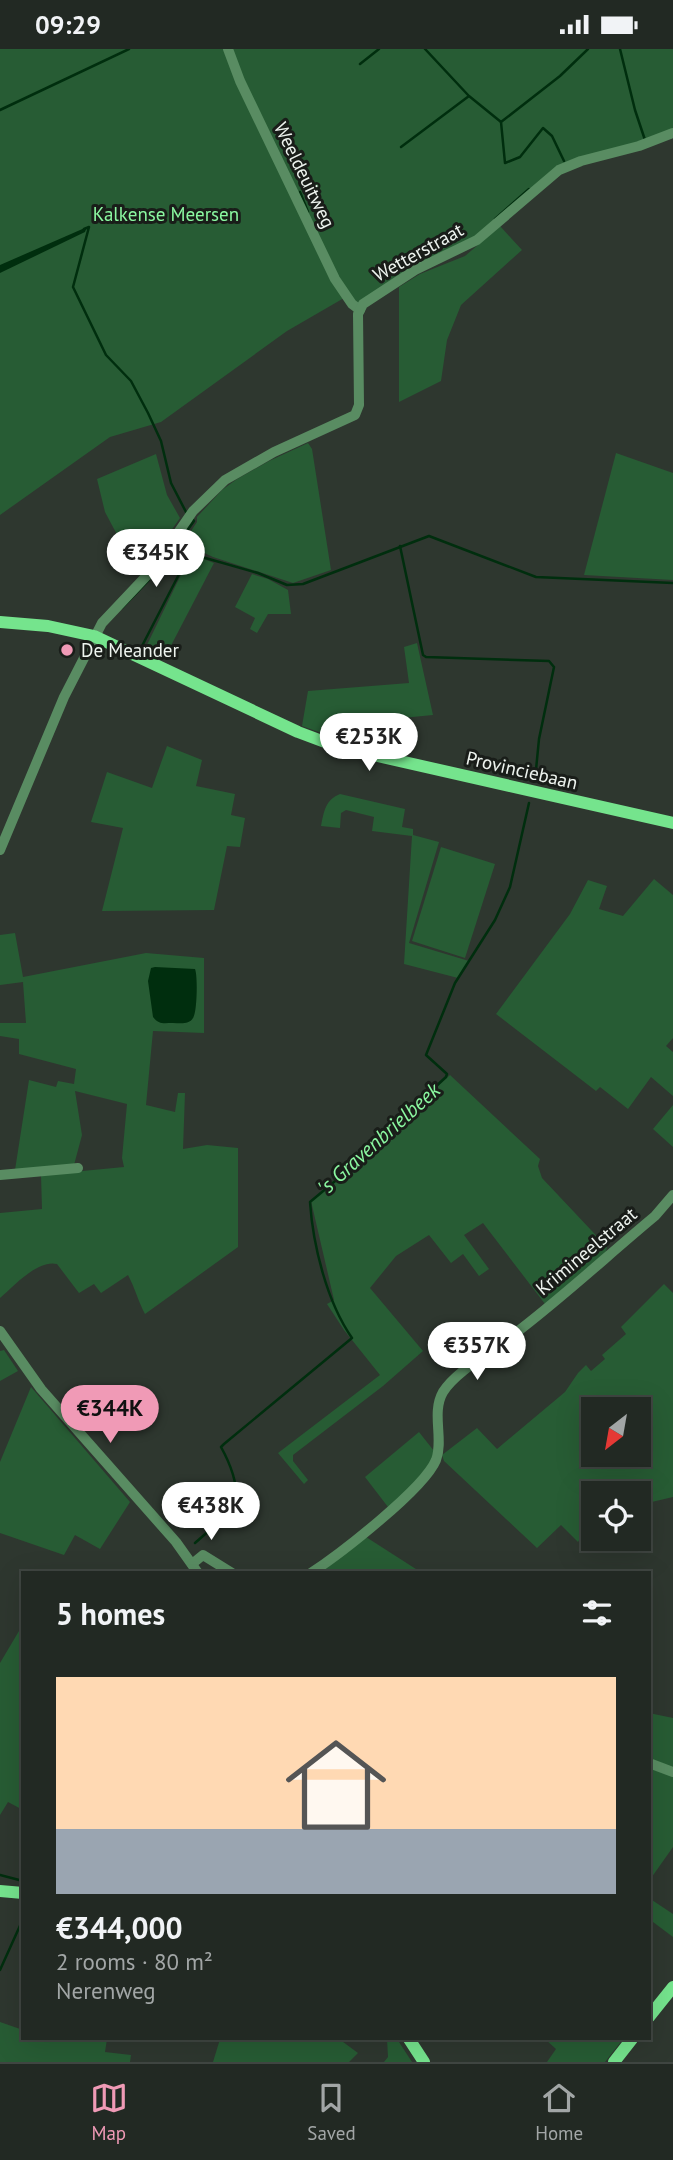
<!DOCTYPE html>
<html lang="en">
<head>
<meta charset="utf-8">
<style>
	body { margin:0; font-family:"PT Sans",sans-serif; background:#2e3530; color:#f1f3f6; height:100vh; display:flex; flex-direction:column; font-size:26px; white-space:nowrap }
	* { box-sizing:border-box; margin:0 }
	p { font-size:23px; color:#a2a6a6 }
	.icon { flex:none; width:38px; height:38px; fill:none; stroke:currentColor; stroke-width:2; stroke-linecap:round; stroke-linejoin:round }
	.map { position:relative; flex:1; overflow:hidden }
	.panel { position:absolute; left:21px; top:1522px; width:630px; height:469px; display:flex; flex-direction:column; background:#222923; border-radius:0px; box-shadow:0 7px 28px #0002,0 0 0 2px #3f4541 }
	.panel>* { flex:none }
	.needle { width:46px; rotate:211deg }
	.controls { position:absolute; left:581px; top:1348px; display:grid; gap:14px }
	.controls a { display:grid; place-items:center; width:70px; height:70px; border-radius:0px; background:#222923; box-shadow:0 7px 28px #0002,0 0 0 2px #3f4541; font-size:35px }
	.price { position:absolute; translate:-50% -60px; padding:0 16px; border-radius:24px; background:#fff; color:#222; font-size:23px; line-height:46px; filter:drop-shadow(0 2px 4px #0008) }
	.price::after { content:''; position:absolute; left:50%; top:42px; width:21px; height:16px; margin-left:-10px; background:inherit; clip-path:polygon(0 0,100% 0,50% 100%) }
	.price.current { background:#f09ab6; color:#111 }
	ul { padding:0; list-style:none }
	li { display:grid; align-content:center; gap:14px; height:371px; padding:0 35px }
	li span { display:grid; place-items:center; height:217px; border-radius:0px; color:#555 }
	li>.icon { margin-inline-start:auto }
	span .icon { width:126px; height:126px; fill:#fffc; stroke-width:1 }
	li b { font-size:30px }
	h2 { display:flex; justify-content:space-between; align-items:center; height:84px; padding:0 35px; font-size:30px }
	.status { display:flex; justify-content:space-between; align-items:center; height:49px; padding:0 35px; background:#222923; direction:ltr }
	.status svg { height:19px; fill:currentColor }
	.tab-bar { display:flex; justify-content:space-around; align-items:center; height:98px; border-top:2px solid #3f4541; background:#222923; font-size:19px; color:#a2a6a6 }
	.tab-bar a { display:grid; justify-items:center; gap:4px }
	.tab-bar .current { color:#f09ab6 }
	.map>svg:first-child { display:block }
	.green { fill:#275c34; fill-rule:evenodd }
	.water { fill:#002e0e }
	.lines { fill:none; stroke-linecap:round; stroke-linejoin:round }
	.stream { stroke:#002e0e; stroke-width:2.5 }
	.minor { stroke:#598c62; stroke-width:10 }
	.major { stroke:#75e48d; stroke-width:12 }
	.poi-dot { fill:#f09ab6; stroke:#191d19; stroke-width:2.5 }
	.labels { text-anchor:middle; stroke-width:6; stroke-linejoin:round; paint-order:stroke }
	.street-label { font-size:19px; fill:#eef4ef; stroke:#191d19 }
	.park-label { font-size:19px; fill:#8bf8a1; stroke:#191d19 }
	.poi-label { font-size:19px; fill:#eef4ef; stroke:#191d19; text-anchor:start }
	.water-label { font-size:21px; font-style:italic; fill:#8bf8a1; stroke:#191d19 }
</style>
</head>
<body>
<div class="status"><b>09:29</b><svg viewBox="0 0 49 12"><path d="M0 12V9h3v3zM5 12V6h3v6zM10 12V3h3v9zM15 12V0h3v12zM26 1h20v11H26zM47 4h2v5h-2z"/></svg></div>
<div class="map">
<svg width="673" height="2013" viewBox="0 0 673 2013">
	<rect width="100%" height="100%" fill="#2e372f"/>
	<g class="green">
		<path d="M0,0H673V80L542,131L513,153L479,185L352,258L344,249L287,282L161,373L110,388L0,466Z"/>
		<path d="M500,177L522,201L461,256L447,291L441,332L399,353V238L420,225L465,207Z"/>
		<path d="M308,394L312,400L331,521L293,534L213,508L183,494L197,473V468L222,441L237,430L269,412Z"/>
		<path d="M616,404L673,424V531L584,526Z"/>
		<path d="M156,405L167,446L180,469L139,527L105,463L97,430Z"/>
		<path d="M191,505L214,514L164,610L145,600Z"/>
		<path d="M252,525L268,530L288,541L291,565H268L257,584L250,580L255,569L235,558Z"/>
		<path d="M417,594L433,666L392,670L387,701L330,687L302,677L308,642L409,634L404,598Z"/>
		<path d="M167,697L202,711L196,737L235,745L231,766L245,769L240,798L227,797L214,861L102,862L123,779L91,773L107,723L152,739Z"/>
		<path d="M340,745L405,760L402,778L413,780V786L439,793L409,894L469,912L458,929L404,915L412,787L372,782L374,768L346,761L341,764L340,779L321,777C324,763 325,751 340,745Z"/>
		<path d="M441,798L495,815L465,909L412,892Z"/>
		<path d="M654,830L673,846V989L666,997L673,1003V1047L651,1028L628,1060L600,1038L596,1042L496,965L570,865L588,831L607,837L599,860L623,867Z"/>
		<path d="M15,884L23,928L146,904L204,909V984L153,982L146,1056L175,1063L178,1044H185L183,1100L207,1096L238,1099V1198L145,1265C138,1252 135,1239 128,1226L101,1244L94,1235L79,1244L57,1215C38,1210 14,1237 0,1249V1164L42,1160L41,1126L124,1118L122,1109L127,1055L75,1042L82,1086L74,1116L15,1121L29,1031L56,1038L58,1032L74,1035L76,1020L19,1005V990L0,987V974H26L23,933L0,936V886Z"/>
		<path d="M450,1026L540,1110L538,1117L542,1129L607,1198L606,1203L545,1255L483,1174L464,1186L489,1220L479,1227L463,1205L451,1214L429,1186L396,1207L370,1239L423,1302L383,1337L293,1406V1412L308,1431L304,1435L278,1404L380,1326L344,1281L327,1255L334,1251L311,1152Z"/>
		<path d="M673,1056V1098L653,1080Z"/>
		<path d="M664,1235L673,1244V1448L639,1456V1444H593V1468L578,1493L561,1476L537,1499L444,1412L442,1406L477,1379L497,1400L565,1343L578,1324L586,1316L591,1322L605,1310L602,1306L626,1285L621,1278ZM593,1360H639V1405H593Z"/>
		<path d="M4,1301L18,1322L0,1332V1302Z"/>
		<path d="M31,1338L130,1453L100,1500L75,1486L64,1506L0,1484V1413Z"/>
		<path d="M419,1383L434,1402C431,1426 405,1443 388,1458L365,1428Z"/>
		<path d="M366,1488L419,1522L417,1524H320Z"/>
		<path d="M19,1582L23,1585V1761L8,1753L0,1766V1614Z"/>
		<path d="M649,1664L673,1669V1719L649,1709Z"/>
		<path d="M649,1719L673,1726V1798L649,1832Z"/>
		<path d="M649,1849L673,1865V1888L649,1870Z"/>
		<path d="M0,1973L23,1981V1990H107L105,2003L131,2006L130,2013H0Z"/>
		<path d="M220,1990H339L358,2004L349,2013H213Z"/>
		<path d="M387,1990H397L412,2013H384L388,2008Z"/>
		<path d="M545,1990H623L605,2013H547L556,2000Z"/>
	</g>
	<g class="water">
		<path d="M87,178L85,183L0,224V216Z"/>
		<path d="M155,918L195,920C198,927 197,964 193,969C189,976 180,974 173,974C164,974 159,976 153,968L148,932L151,919Z"/>
	</g>
	<g class="lines">
		<g class="stream">
			<path d="M425,0L468,46"/>
			<path d="M620,0L635,61L645,91"/>
			<path d="M360,15L379,0"/>
			<path d="M0,61L129,0"/>
			<path d="M401,98L469,47L501,73"/>
			<path d="M564,112L552,87L543,79L520,108L505,114L501,73L560,27L588,0"/>
			<path d="M300,143L308,163"/>
			<path d="M495,170L529,140"/>
			<path d="M84,180L89,178L73,238L106,306L131,332L148,364L161,392L171,434L186,463"/>
			<path d="M192,470L194,472L178,494L202,508L258,524L287,536L303,535L429,487L536,528L673,534"/>
			<path d="M400,497L423,606L426,608L549,612L554,618L539,690L535,731"/>
			<path d="M164,512L178,494"/>
			<path d="M122,559L149,531"/>
			<path d="M142,597L190,504"/>
			<path d="M195,1494L236,1458C239,1437 231,1416 221,1398L224,1395L352,1289C327,1253 313,1197 310,1153L352,1118L366,1102L446,1028L447,1025L426,1006L455,934L495,871L510,838L529,754"/>
			<path d="M0,1826L23,1832"/>
			<path d="M0,1921L23,1870"/>
		</g>
		<g class="minor">
			<path d="M228,0L240,32L335,230L352,255L360,261"/>
			<path d="M0,801L64,648L102,574L153,520L193,462L225,431L274,403L355,366L359,356L358,265L363,255L415,221L477,191L559,121L581,112L639,97L673,84"/>
			<path d="M0,1126L78,1119"/>
			<path d="M0,1282L41,1340L176,1493L198,1524"/>
			<path d="M192,1515L203,1506L232,1524"/>
			<path d="M311,1524C340,1505 424,1440 436,1411C444,1390 431,1364 443,1343C456,1322 493,1302 513,1286C562,1249 608,1206 655,1167L673,1146"/>
			<path d="M649,1714L673,1723"/>
		</g>
		<g class="major">
			<path d="M0,573L48,577L94,587L298,683L338,698L673,774"/>
			<path d="M0,1842L23,1844"/>
			<path d="M649,1968L673,1938"/>
			<path d="M409,1990L424,2013"/>
			<path d="M614,2013L632,1990"/>
		</g>
	</g>
	<circle class="poi-dot" cx="67" cy="601" r="7"/>
	<g class="labels">
		<g class="street-label">
			<text transform="translate(305 126) rotate(64)" y="7">Weeldeuitweg</text>
			<text transform="translate(418 203) rotate(-29)" y="7">Wetterstraat</text>
			<text transform="translate(522 721) rotate(13)" y="7">Provinciebaan</text>
			<text transform="translate(586 1202) rotate(-40)" y="7">Krimineelstraat</text>
		</g>
		<g class="park-label">
			<text x="166" y="172">Kalkense Meersen</text>
		</g>
		<g class="poi-label">
			<text x="81" y="608">De Meander</text>
		</g>
		<g class="water-label">
			<text transform="translate(379 1090) rotate(-42)" y="7">'s Gravenbrielbeek</text>
		</g>
	</g>
</svg>
<div class="controls">
<a><svg class="needle" viewBox="-14 -14 28 28"><path d="M0-13l5 13h-10z" fill="#e53935"/><path d="M0 13l5-13h-10z" fill="#a2a6a6"/></svg></a>
<a><svg class="icon" aria-label="locate" viewBox="0 0 24 24"><circle cx="12" cy="12" r="6"/><path d="M12 2v4M12 18v4M2 12h4M18 12h4"/></svg></a>
</div>
<b class="price" style="left:156px;top:540px">€345K</b>
<b class="price" style="left:369px;top:724px">€253K</b>
<b class="price" style="left:477px;top:1333px">€357K</b>
<b class="price current" style="left:110px;top:1396px">€344K</b>
<b class="price" style="left:211px;top:1493px">€438K</b>
<section class="panel">
<h2>5 homes<svg class="icon" aria-label="filters" viewBox="0 0 24 24"><path d="M4 7h16M4 17h16"/><circle cx="9" cy="7" r="2"/><circle cx="15" cy="17" r="2"/></svg></h2>
<ul>
<li><span style="background:linear-gradient(#ffd9b3 70%,#9aa5b1 0)"><svg class="icon" aria-label="home" viewBox="0 0 24 24"><path d="M3 11l9-7 9 7M6 9v11h12V9"/></svg></span><div><b>€344,000</b><p>2 rooms · 80 m²</p><p>Nerenweg</p></div></li>
</ul>
</section>
</div>
<nav class="tab-bar">
<a class="current"><svg class="icon" aria-label="map" viewBox="0 0 24 24"><path d="M3 6l6-2 6 2 6-2v14l-6 2-6-2-6 2zM9 4v14M15 6v14"/></svg>Map</a>
<a><svg class="icon" aria-label="saved" viewBox="0 0 24 24"><path d="M7 4h10v16l-5-4-5 4z"/></svg>Saved</a>
<a><svg class="icon" aria-label="home" viewBox="0 0 24 24"><path d="M3 11l9-7 9 7M6 9v11h12V9"/></svg>Home</a>
</nav>
</body>
</html>
